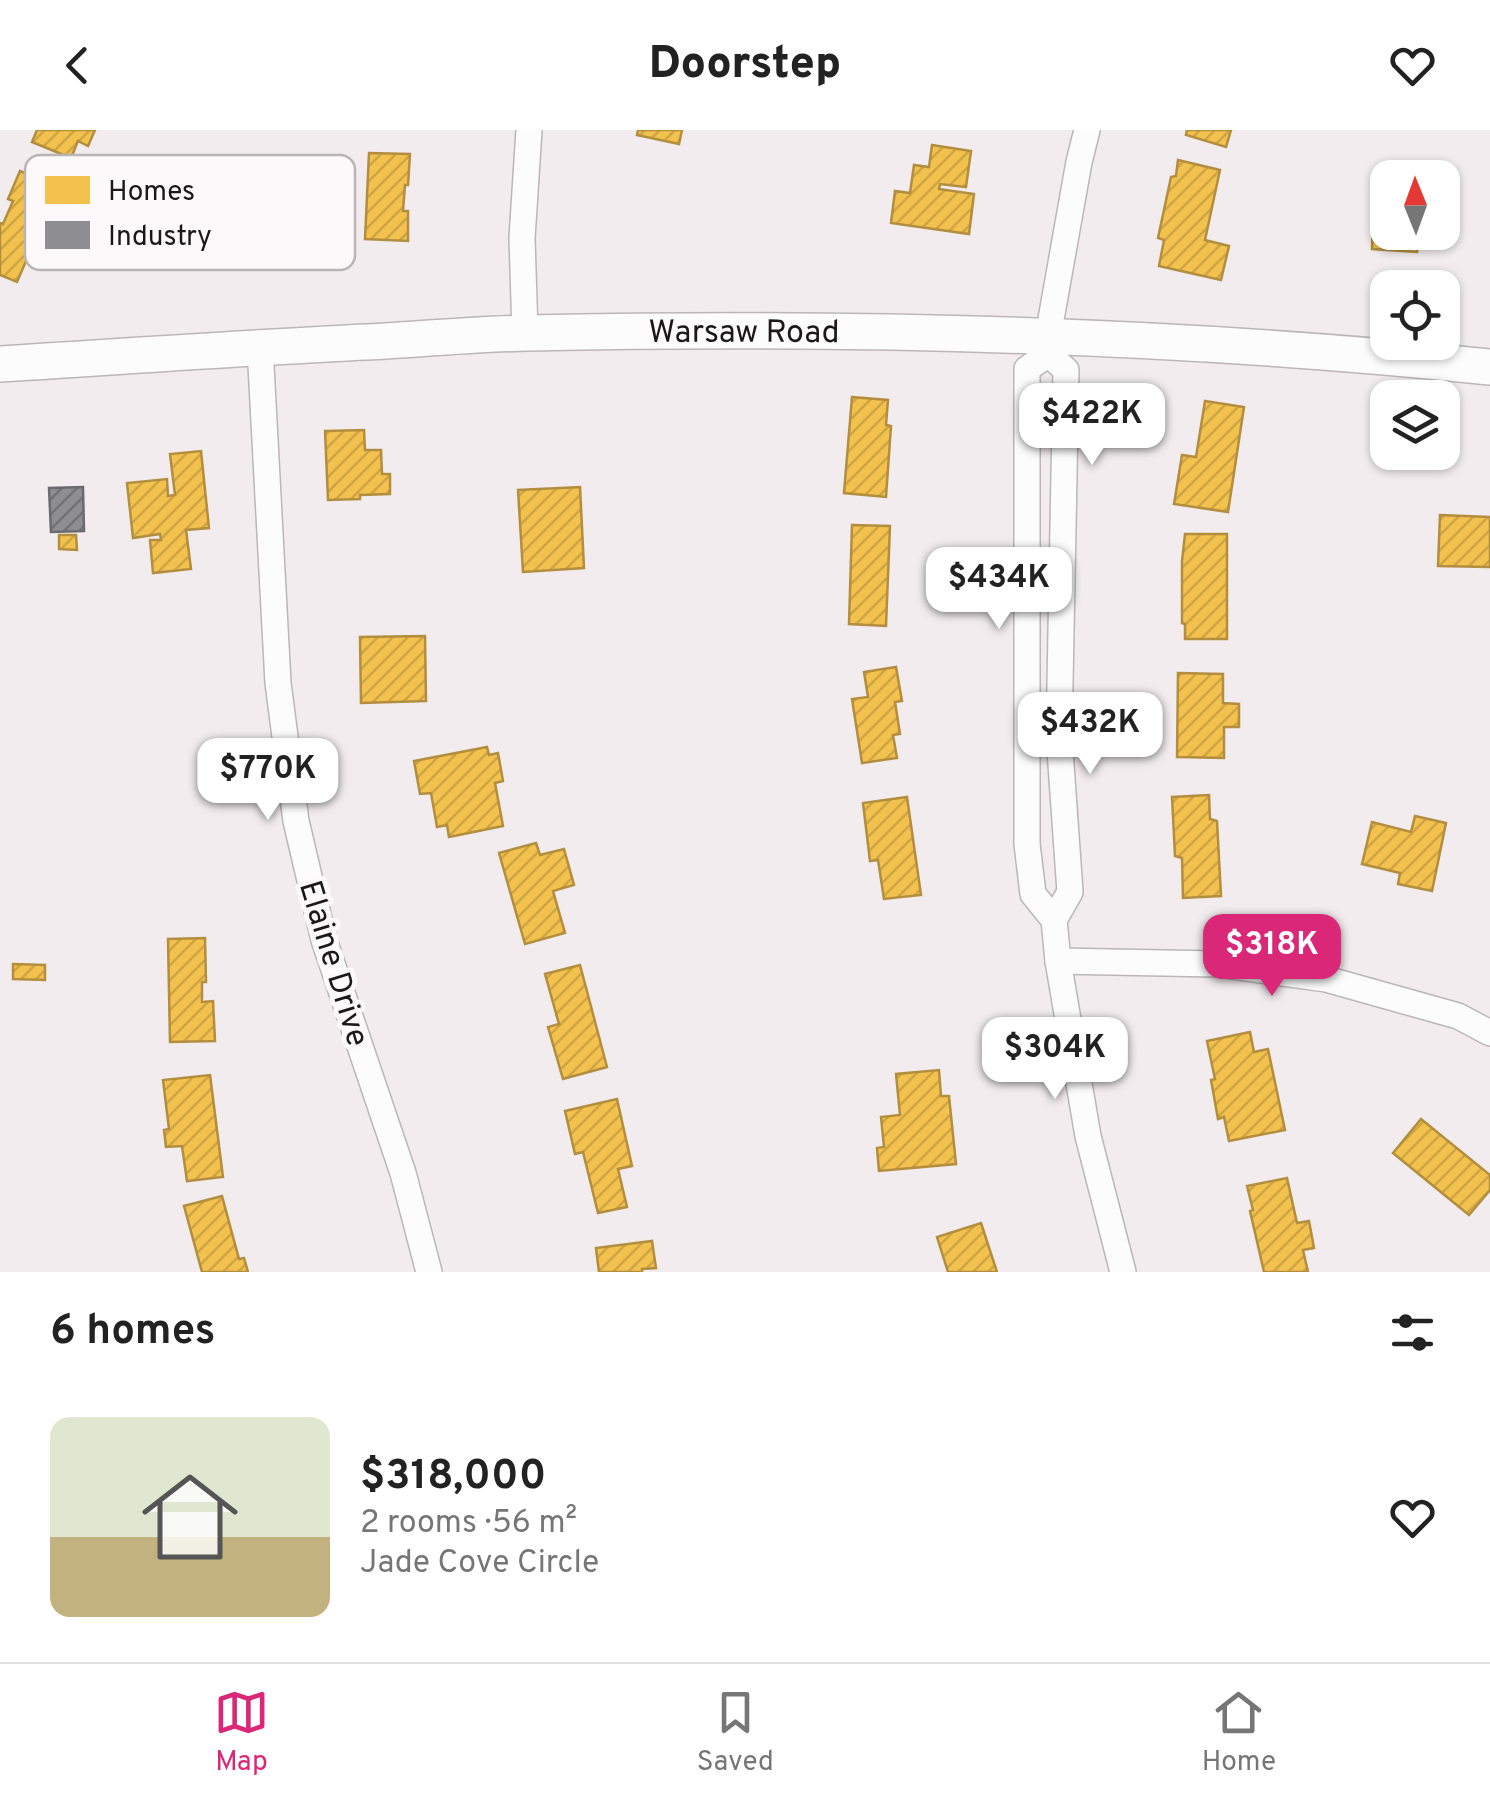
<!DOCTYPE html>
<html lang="en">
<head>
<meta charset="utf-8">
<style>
	body { margin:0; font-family:Overpass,sans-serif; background:#f2f2f2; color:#222; height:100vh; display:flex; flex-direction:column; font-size:38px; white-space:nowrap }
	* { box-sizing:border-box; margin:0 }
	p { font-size:32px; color:#767676 }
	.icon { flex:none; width:55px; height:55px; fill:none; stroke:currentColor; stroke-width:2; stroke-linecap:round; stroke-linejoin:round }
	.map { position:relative; height:1142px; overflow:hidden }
	.panel { display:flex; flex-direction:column; background:#fff; flex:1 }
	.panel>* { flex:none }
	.needle { width:65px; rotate:359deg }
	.tools { position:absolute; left:1370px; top:30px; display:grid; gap:20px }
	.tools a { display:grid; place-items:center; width:90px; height:90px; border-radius:20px; background:#fff; box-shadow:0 2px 8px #0004; font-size:50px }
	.price { position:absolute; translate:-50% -85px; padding:0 22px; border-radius:20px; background:#fff; color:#222; font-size:32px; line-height:65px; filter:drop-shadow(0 2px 5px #0008) }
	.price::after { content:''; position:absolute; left:50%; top:60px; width:30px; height:22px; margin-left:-15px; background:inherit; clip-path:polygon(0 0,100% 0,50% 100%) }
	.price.selected { background:#db2777; color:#fff }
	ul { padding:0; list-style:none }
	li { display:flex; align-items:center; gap:30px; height:250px; padding:0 50px }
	li span { display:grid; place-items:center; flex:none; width:280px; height:200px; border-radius:20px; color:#555 }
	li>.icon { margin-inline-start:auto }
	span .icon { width:120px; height:120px; fill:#fffc; stroke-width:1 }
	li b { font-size:42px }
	h2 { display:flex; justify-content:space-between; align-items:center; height:120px; padding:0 50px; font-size:42px }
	header { display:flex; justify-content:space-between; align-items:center; height:130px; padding:0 50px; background:#fff; font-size:45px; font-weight:800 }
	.tabs { display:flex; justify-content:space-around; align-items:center; height:140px; border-top:2px solid #e0e0e0; background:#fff; font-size:28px; color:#767676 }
	.tabs a { display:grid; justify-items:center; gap:5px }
	.tabs .selected { color:#db2777 }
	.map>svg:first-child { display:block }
	.homes { fill:url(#homes-hatch); stroke:#b28e3e; stroke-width:2.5 }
	.industry { fill:url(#industry-hatch); stroke:#6b6a6e; stroke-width:2.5 }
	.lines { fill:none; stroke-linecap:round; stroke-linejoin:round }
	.street-casing { stroke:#bcb6b8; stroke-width:28 }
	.secondary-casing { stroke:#bcb6b8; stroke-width:38 }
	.street { stroke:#fdfcfc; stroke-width:25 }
	.secondary { stroke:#fdfcfc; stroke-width:35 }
	.labels { text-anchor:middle; stroke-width:10; stroke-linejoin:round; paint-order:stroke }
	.street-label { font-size:32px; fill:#1c1719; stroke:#fdf8fa }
	.key { fill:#fdf8fa; stroke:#bab4b6; stroke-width:2.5 }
	.key-label { font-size:28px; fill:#1c1719 }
</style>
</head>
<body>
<header><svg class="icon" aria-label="back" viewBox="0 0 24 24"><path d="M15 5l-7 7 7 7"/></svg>Doorstep<svg class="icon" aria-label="heart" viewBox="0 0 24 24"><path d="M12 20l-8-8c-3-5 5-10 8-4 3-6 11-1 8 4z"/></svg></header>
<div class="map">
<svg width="1490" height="1142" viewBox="0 0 1490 1142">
	<defs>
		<pattern id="homes-hatch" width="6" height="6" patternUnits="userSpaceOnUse" patternTransform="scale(2.5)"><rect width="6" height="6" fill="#f2c14e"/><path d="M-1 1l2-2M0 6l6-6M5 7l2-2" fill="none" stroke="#cfa544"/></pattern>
		<pattern id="industry-hatch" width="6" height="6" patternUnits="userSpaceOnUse" patternTransform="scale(2.5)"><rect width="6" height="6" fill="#8d8d92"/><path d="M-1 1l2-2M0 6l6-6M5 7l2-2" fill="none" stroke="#727276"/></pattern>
	</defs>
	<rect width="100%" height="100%" fill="#f2ecee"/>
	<g class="homes">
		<path d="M37,0H95L88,16L78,11L71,28L32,12Z"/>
		<path d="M638,0H682L679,14L637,5Z"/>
		<path d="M1187,0H1231L1226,17L1186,5Z"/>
		<path d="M932,15L971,21L966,57L940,54L939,59L974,64L969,104L891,93L895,61L910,63L914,35L929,37Z"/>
		<path d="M369,23L410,24L408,55H405L403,81H408V111L365,109Z"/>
		<path d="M1178,30L1220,40L1205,110L1229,116L1221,150L1159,136L1164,110L1158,108L1171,47L1176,46Z"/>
		<path d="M20,41L58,57L17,152L0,145V93L3,94L13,71L8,69Z"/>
		<path d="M1373,79L1388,80V102H1442L1444,83L1442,113L1418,111L1417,122L1372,119Z"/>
		<path d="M852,267L888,270L886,295L891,296L886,367L844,363Z"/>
		<path d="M1205,271L1244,277L1228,382L1174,374L1182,325L1196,327Z"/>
		<path d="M364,300L365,320H381L382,344H390V364L360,365V369L328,370L325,301Z"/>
		<path d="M201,321L209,398L186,400L191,439L153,443L150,410H161L160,404L133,408L127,353L167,349L168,366L175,365L170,324Z"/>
		<path d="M580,357L584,438L523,442L518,360Z"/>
		<path d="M1440,385L1490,387V437L1438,436Z"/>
		<path d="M852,395L890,396L886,496L849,494Z"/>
		<path d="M1185,404H1227V509H1185V494L1182,493V431Z"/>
		<path d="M59,405H76L77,420L59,419Z"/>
		<path d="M425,506L426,571L361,573L360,507Z"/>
		<path d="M896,537L902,571L895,572L900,604L893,605L897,628L862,633L852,569L868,567L864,542Z"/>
		<path d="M1178,543L1223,544V573L1239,574V597H1224V628L1177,627Z"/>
		<path d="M487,617L489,625L498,623L503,651L495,653L503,696L449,707L447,695L437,697L431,663L420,664L414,631Z"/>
		<path d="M1209,665L1210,689L1217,691L1221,766L1183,768L1182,728L1175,726L1172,667Z"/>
		<path d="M907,667L921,765L884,769L878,730L870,731L863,673Z"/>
		<path d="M1415,686L1446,693L1432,761L1398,754L1400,743L1362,734L1372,692L1411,702Z"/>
		<path d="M536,713L540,725L564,719L574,755L553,761L565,803L525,814L499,723Z"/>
		<path d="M205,808L206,852H202V872L213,871L215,911L170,912L168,809Z"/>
		<path d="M13,834L45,835V850L13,849Z"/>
		<path d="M580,835L607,937L563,949L548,897L559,894L545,844Z"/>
		<path d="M1250,902L1254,922L1268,919L1285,1000L1229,1011L1224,987L1218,989L1211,950L1215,949L1207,911Z"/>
		<path d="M939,940L941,966H949L956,1034L879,1041L877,1018L884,1017L881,987L900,985L896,944Z"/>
		<path d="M210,945L223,1047L187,1051L182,1016L166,1017L164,1000L169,999L163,950Z"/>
		<path d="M617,969L632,1036L618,1039L627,1077L598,1083L583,1022L575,1024L565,981Z"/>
		<path d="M1421,989L1490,1045V1060L1469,1085L1393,1023Z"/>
		<path d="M1287,1048L1297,1093L1309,1091L1314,1118L1303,1120L1308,1142H1264L1250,1081L1253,1080L1247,1056Z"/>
		<path d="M222,1066L239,1129L244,1128L248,1142H202L184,1076Z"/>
		<path d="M981,1093L997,1142H948L937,1107Z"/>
		<path d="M652,1111L656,1138L642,1139V1142H599L596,1118Z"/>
	</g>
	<path class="industry" d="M83,357L84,401L51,402L49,358Z"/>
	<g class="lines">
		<g class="street-casing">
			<g id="street">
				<path d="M525,203L522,108L529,0"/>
				<path d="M260,217L278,553L296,691L324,810L403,1043L429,1142"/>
				<path d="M1048,221V206L1079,32L1087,0"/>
				<path d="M1048,224L1027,239V714L1033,764L1054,790L1058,831L1088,1006L1123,1142"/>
				<path d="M1048,224L1066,240L1059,606L1070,762L1054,790"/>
				<path d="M1058,831L1217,834L1326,849L1458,886L1490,903"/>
			</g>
		</g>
		<g class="secondary-casing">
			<g id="secondary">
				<path id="s1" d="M0,234C128,226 257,217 386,211C433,208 481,204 529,203C850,196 1171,204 1490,237"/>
			</g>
		</g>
		<use href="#street" class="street"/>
		<use href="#secondary" class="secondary"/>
	</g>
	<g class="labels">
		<g class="street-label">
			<text dy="11" stroke="none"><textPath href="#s1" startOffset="745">Warsaw Road</textPath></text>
			<text transform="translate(335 833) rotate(73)" y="11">Elaine Drive</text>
		</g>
	</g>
	<rect x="25" y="25" width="330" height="115" rx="15" class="key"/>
	<rect x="45" y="46" width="45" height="28" fill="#f2c14e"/>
	<rect x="45" y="91" width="45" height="28" fill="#8d8d92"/>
	<g class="key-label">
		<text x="108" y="70">Homes</text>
		<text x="108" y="115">Industry</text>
	</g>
</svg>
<div class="tools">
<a><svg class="needle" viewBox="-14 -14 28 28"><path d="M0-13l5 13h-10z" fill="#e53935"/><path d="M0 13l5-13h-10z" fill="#767676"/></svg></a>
<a><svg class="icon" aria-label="locate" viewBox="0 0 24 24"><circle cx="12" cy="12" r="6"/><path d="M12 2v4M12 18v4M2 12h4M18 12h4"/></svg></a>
<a><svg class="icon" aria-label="layers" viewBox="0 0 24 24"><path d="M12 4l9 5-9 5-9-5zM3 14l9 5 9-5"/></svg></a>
</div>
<b class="price" style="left:1092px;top:338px">$422K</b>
<b class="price" style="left:999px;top:502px">$434K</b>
<b class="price" style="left:1090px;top:647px">$432K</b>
<b class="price" style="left:268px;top:693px">$770K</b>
<b class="price selected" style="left:1272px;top:869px">$318K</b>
<b class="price" style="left:1055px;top:972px">$304K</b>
</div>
<section class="panel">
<h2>6 homes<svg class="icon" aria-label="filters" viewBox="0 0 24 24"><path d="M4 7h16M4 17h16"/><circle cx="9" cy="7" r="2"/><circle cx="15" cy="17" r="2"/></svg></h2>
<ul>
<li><span style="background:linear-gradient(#dfe7d0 60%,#c2b280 0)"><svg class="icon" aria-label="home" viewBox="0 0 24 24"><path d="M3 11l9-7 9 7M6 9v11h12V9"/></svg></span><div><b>$318,000</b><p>2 rooms · 56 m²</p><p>Jade Cove Circle</p></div><svg class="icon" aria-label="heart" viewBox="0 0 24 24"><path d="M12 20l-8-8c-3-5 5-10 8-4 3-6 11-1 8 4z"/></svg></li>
</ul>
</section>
<nav class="tabs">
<a class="selected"><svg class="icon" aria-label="map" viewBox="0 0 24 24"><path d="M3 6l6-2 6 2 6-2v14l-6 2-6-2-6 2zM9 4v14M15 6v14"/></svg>Map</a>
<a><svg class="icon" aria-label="saved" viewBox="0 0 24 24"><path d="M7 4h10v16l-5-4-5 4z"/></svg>Saved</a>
<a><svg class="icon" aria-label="home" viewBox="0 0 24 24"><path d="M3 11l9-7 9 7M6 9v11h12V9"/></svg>Home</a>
</nav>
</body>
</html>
